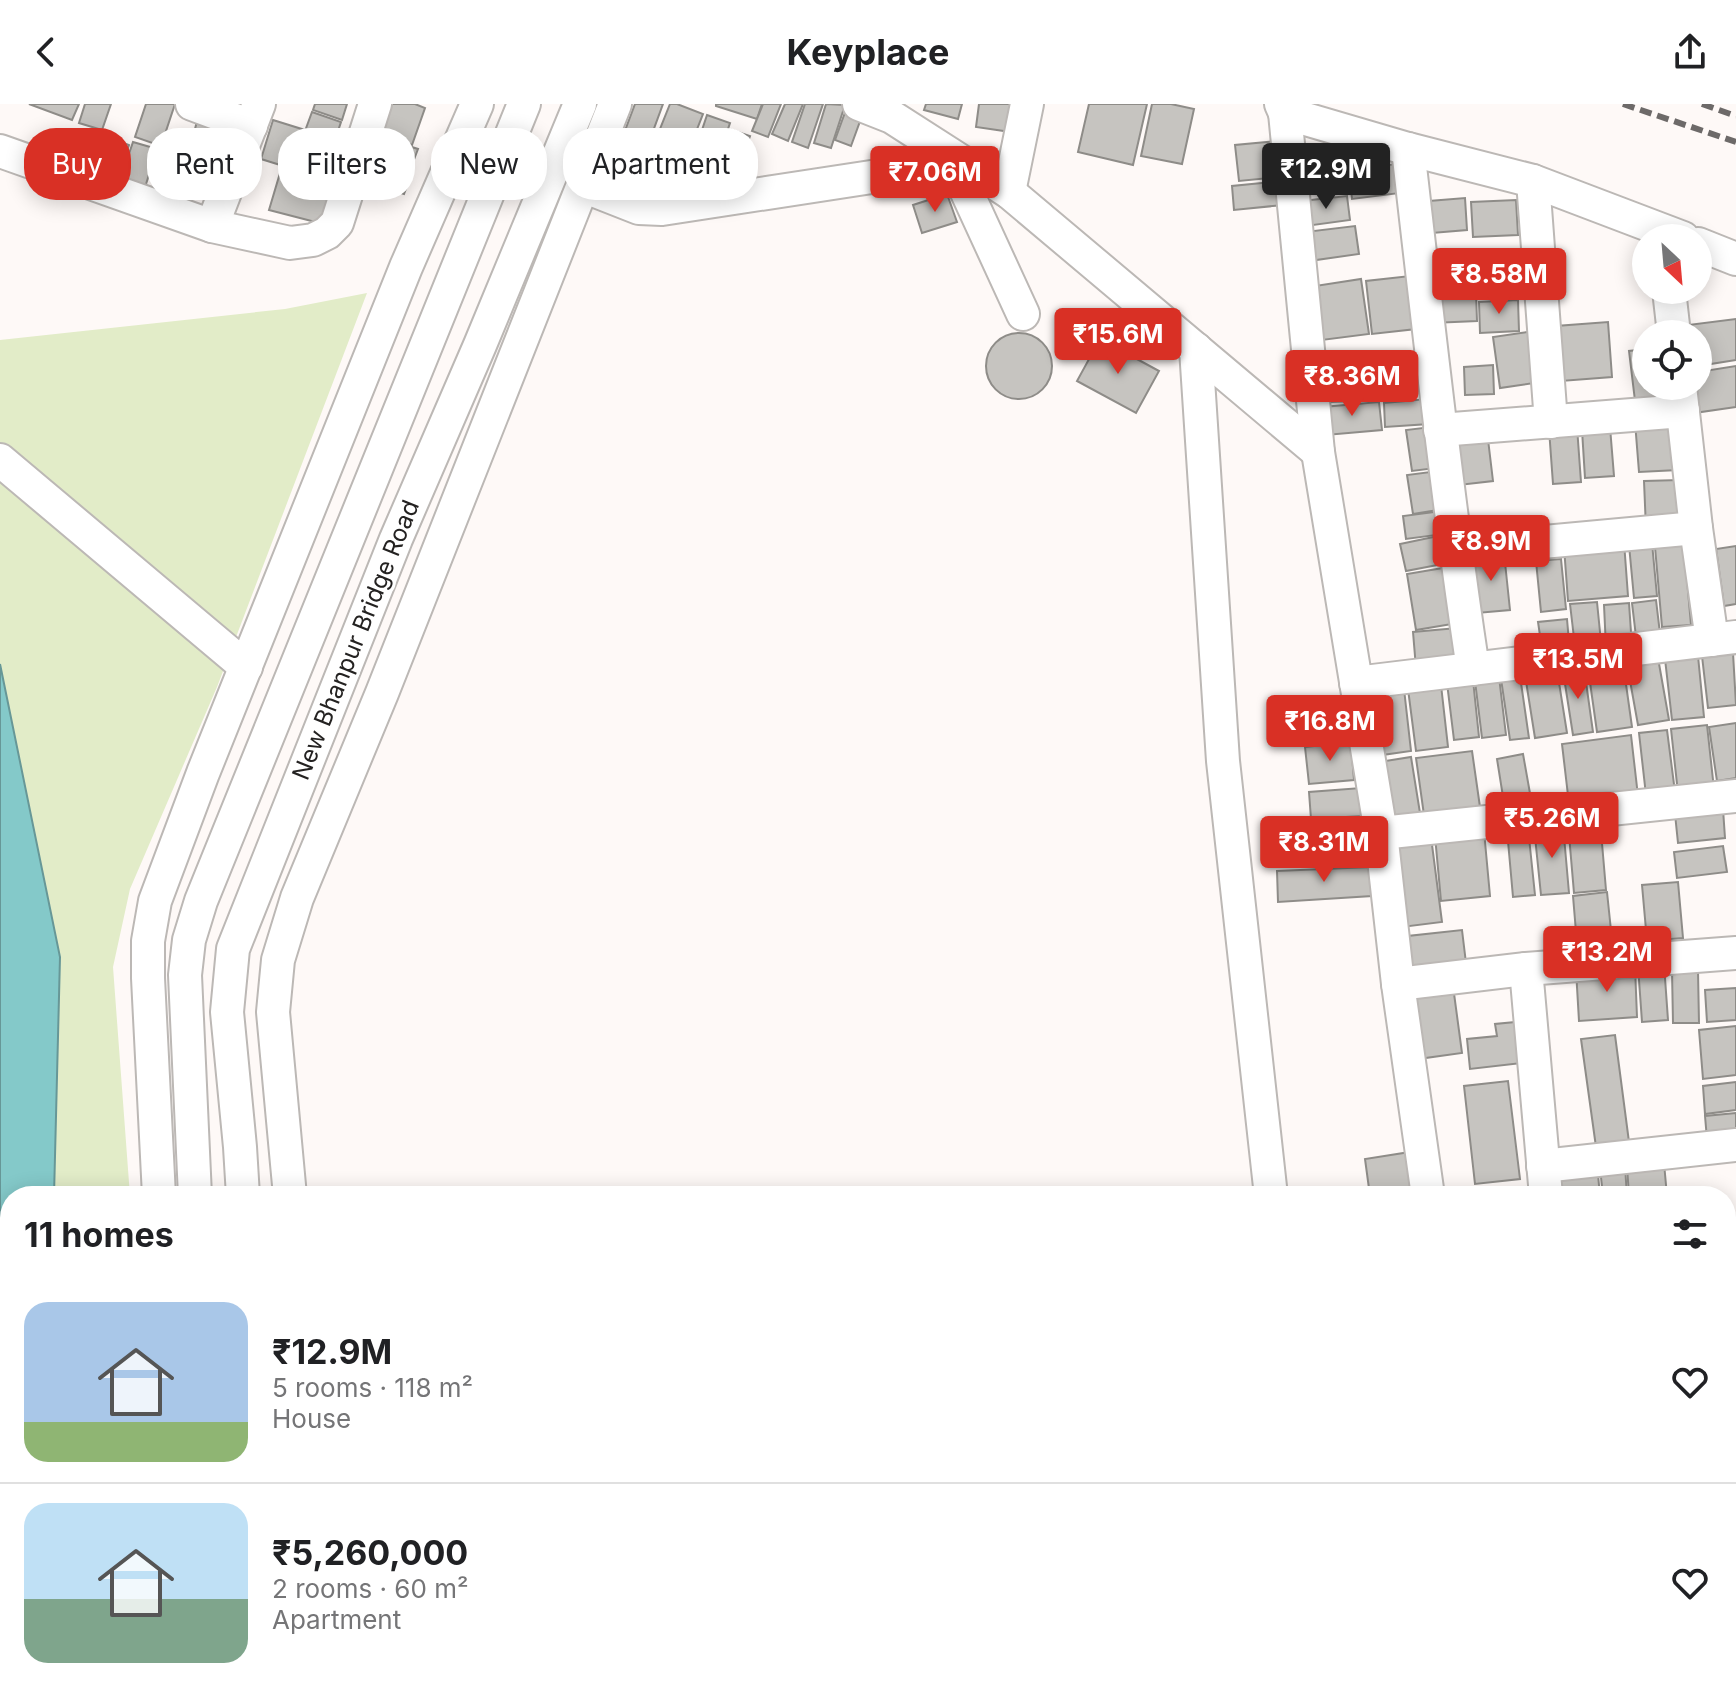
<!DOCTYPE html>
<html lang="en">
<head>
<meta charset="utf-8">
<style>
	body { margin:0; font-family:Inter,sans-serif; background:#f6f6f6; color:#202124; height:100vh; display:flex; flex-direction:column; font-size:30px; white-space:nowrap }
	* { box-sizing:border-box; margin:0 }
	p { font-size:26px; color:#757577 }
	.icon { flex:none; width:44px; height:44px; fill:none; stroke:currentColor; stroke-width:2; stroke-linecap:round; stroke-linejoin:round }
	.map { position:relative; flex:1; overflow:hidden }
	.details { position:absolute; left:0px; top:1082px; width:1736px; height:514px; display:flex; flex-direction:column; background:#fff; border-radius:32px 32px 0 0; box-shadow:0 4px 20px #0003 }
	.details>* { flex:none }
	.banner { position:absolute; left:24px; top:24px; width:800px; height:72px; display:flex; gap:16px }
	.needle { width:52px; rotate:154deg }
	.buttons { position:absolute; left:1632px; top:120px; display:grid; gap:16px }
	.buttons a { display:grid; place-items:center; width:80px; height:80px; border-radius:50%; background:#fff; box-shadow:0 4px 20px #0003; font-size:40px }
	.price { position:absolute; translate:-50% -68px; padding:0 18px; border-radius:8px; background:#d93025; color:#fff; font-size:26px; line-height:52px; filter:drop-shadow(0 2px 4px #0008) }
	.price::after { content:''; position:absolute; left:50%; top:48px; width:24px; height:18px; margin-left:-12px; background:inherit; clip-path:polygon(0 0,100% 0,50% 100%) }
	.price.on { background:#222; color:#fff }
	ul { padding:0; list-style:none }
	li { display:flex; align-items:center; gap:24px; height:200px; padding:0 24px }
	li+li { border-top:2px solid #e0e0e0 }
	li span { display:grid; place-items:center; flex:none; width:224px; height:160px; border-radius:24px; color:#555 }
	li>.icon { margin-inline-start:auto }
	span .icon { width:96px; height:96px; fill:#fffc; stroke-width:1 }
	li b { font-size:34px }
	h2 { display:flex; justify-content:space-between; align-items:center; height:96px; padding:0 24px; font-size:34px }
	.chip { padding:0 28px; border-radius:32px; background:#fff; box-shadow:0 4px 20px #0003; font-size:28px; line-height:72px }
	.chip.on { background:#d93025; color:#fff }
	header { display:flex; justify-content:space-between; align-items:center; height:104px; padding:0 24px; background:#fff; font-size:36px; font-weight:700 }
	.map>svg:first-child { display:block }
	.built { fill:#f8ece5 }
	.green { fill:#e2ecc8 }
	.water { fill:#84c9c9; stroke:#679797; stroke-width:2 }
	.building { fill:#c6c4c0; stroke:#8e8c88; stroke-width:2 }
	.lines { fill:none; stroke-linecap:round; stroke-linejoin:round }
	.minor-casing { stroke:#bcb8b5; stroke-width:36 }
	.minor { stroke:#fff; stroke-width:32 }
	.rail { stroke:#6d6a69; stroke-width:6; stroke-dasharray:12 6; stroke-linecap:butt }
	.labels { text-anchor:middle; stroke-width:6; stroke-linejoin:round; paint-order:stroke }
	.street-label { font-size:24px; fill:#242221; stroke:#fff }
</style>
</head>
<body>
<header><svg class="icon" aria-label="back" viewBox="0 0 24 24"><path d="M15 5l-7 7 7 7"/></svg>Keyplace<svg class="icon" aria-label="share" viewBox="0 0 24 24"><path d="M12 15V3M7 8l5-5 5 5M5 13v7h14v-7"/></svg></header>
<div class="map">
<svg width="1736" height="1595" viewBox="0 0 1736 1595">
	<rect width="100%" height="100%" fill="#fef9f7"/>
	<path class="built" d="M529,1586H1272L1276,1595H512Z"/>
	<g class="green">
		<path d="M367,189L217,583L130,785L113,863L130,1092H54L60,853L0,560V236L285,205Z"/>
		<path d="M10,1128V1586H89L87,1595H0V1130Z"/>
	</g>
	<path class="water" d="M0,560L60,853L54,1092H10V1128L0,1130Z"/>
	<g class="building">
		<path d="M29,0H79L72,16Z"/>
		<path d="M85,0H111L102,26L79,19Z"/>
		<path d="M146,0H175L161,42L135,33Z"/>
		<path d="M315,0H347L342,16L313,6Z"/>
		<path d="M379,0H415L425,4L412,41L370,26Z"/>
		<path d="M635,0H663L645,49L620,40Z"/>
		<path d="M670,0H677L703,10L688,48L656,35Z"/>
		<path d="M716,0H762L757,15L716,2Z"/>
		<path d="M763,0H781L768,33L752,27Z"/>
		<path d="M785,0H803L788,37L772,30Z"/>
		<path d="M805,0H823L808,44L792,38Z"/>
		<path d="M826,0L845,1L831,44L814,39Z"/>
		<path d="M926,0H962L958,15L924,6Z"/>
		<path d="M979,0H1015L1011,28L976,23Z"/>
		<path d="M1089,0H1147L1133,61L1078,48Z"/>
		<path d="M1152,0H1171L1194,5L1182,60L1141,52Z"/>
		<path d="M847,3L863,9L851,42L835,36Z"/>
		<path d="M312,8L341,18L335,36L305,27Z"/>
		<path d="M707,11L730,19L716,60L693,53Z"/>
		<path d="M198,13L231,22L220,61L188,53Z"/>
		<path d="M273,16L305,26L293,65L261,55Z"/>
		<path d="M732,26L750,32L741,57L724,51Z"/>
		<path d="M80,28L103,36L91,74L67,66Z"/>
		<path d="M370,30L418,45L410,66L363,50Z"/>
		<path d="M108,33L129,41L114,84L92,76Z"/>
		<path d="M310,35L352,48L345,67L304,54Z"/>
		<path d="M1276,37L1280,73L1239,77L1235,41Z"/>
		<path d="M133,38L157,45L142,93L117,85Z"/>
		<path d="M360,55L411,71L404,90L354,74Z"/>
		<path d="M1341,56L1345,83L1303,88L1300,61Z"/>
		<path d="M1396,60L1400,89L1352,95L1349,66Z"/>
		<path d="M280,69L337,86L327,121L269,106Z"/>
		<path d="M1281,77L1283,101L1234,106L1232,82Z"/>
		<path d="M947,90L957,118L922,129L913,101Z"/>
		<path d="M1347,92L1350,116L1306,122L1302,97Z"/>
		<path d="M1465,94L1467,126L1420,130L1417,98Z"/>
		<path d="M1516,96L1518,131L1473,133L1471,98Z"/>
		<path d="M1355,122L1359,150L1309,157L1305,128Z"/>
		<path d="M1527,159L1530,191L1483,195L1481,162Z"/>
		<path d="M1410,172L1416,225L1372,230L1366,177Z"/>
		<path d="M1361,175L1369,230L1322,236L1315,182Z"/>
		<path d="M1476,188L1477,217L1432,219L1431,190Z"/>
		<path d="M1518,196L1519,227L1480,229L1479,198Z"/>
		<path d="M1736,215V256L1698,262V230H1681L1680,222Z"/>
		<path d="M1608,218L1612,273L1561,277L1556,222Z"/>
		<path d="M1535,227L1541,278L1500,284L1493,233Z"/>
		<circle cx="1019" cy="262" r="33"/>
		<path d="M1100,235L1159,267L1136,309L1077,277Z"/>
		<path d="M1646,245V282H1667L1669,301L1636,305L1629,247Z"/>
		<path d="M1493,261L1494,290L1465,291L1464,263Z"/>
		<path d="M1736,262V303L1694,309L1690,282H1698V268Z"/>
		<path d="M1374,270L1375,296L1328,298L1327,273Z"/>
		<path d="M1427,295L1429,320L1385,323L1384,299Z"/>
		<path d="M1379,298L1382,326L1326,331L1323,303Z"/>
		<path d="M1674,315L1678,366L1639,368L1635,318Z"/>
		<path d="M1431,323L1436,364L1412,367L1406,326Z"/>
		<path d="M1577,323L1581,378L1553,380L1549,325Z"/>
		<path d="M1610,323L1614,372L1585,374L1582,326Z"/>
		<path d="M1487,327L1493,377L1459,381L1453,331Z"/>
		<path d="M1438,367L1444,405L1413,410L1407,371Z"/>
		<path d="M1680,376L1682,423L1646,425L1644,377Z"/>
		<path d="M1442,407L1444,430L1406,435L1403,412Z"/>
		<path d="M1443,431L1448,459L1406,467L1400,440Z"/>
		<path d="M1624,438L1628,492L1568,497L1564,443Z"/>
		<path d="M1652,439L1657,492L1634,494L1629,441Z"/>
		<path d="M1684,441L1691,521L1662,523L1655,443Z"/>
		<path d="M1736,442V500L1724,502L1716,445Z"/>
		<path d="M1504,449L1510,506L1477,509L1471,453Z"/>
		<path d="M1561,455L1566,505L1541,508L1536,457Z"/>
		<path d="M1449,463L1458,519L1416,526L1407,470Z"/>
		<path d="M1656,496L1661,538L1637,541L1632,499Z"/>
		<path d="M1597,498L1602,548L1576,551L1570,500Z"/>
		<path d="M1629,499L1632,543L1606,544L1604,501Z"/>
		<path d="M1567,515L1570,550L1543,552L1538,518Z"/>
		<path d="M1457,524L1460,559L1416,564L1413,528Z"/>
		<path d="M1733,549L1736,601L1708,604L1702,552Z"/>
		<path d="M1698,552L1704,613L1672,616L1665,555Z"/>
		<path d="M1658,554L1669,616L1638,621L1627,560Z"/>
		<path d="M1623,559L1632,623L1597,628L1588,564Z"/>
		<path d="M1584,564L1593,628L1573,631L1563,567Z"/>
		<path d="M1557,566L1567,629L1535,634L1525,571Z"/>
		<path d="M1520,572L1529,634L1510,636L1501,575Z"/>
		<path d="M1499,573L1506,631L1482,634L1475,577Z"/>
		<path d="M1473,576L1479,633L1454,636L1447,579Z"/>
		<path d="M1441,581L1448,643L1416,647L1408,585Z"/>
		<path d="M1404,585L1411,647L1375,652L1367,589Z"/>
		<path d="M1736,619V674L1717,677L1709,623Z"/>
		<path d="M1707,621L1714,685L1678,689L1671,625Z"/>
		<path d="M1667,626L1675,688L1646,691L1639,629Z"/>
		<path d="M1631,631L1638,692L1569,700L1562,640Z"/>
		<path d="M1351,638L1354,676L1309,680L1305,643Z"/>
		<path d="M1472,647L1480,703L1424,711L1416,654Z"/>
		<path d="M1523,650L1531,695L1504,699L1497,655Z"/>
		<path d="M1411,653L1420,709L1388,714L1379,658Z"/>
		<path d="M1361,684L1363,712L1311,715L1309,688Z"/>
		<path d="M1723,705L1725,734L1678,739L1675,710Z"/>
		<path d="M1361,715L1362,742L1314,745L1312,719Z"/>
		<path d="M1600,716L1606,786L1574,789L1568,719Z"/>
		<path d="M1563,721L1569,789L1541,791L1534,723Z"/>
		<path d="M1528,724L1535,791L1513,793L1507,726Z"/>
		<path d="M1484,727L1490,792L1441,797L1435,732Z"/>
		<path d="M1431,733L1442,818L1402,823L1391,738Z"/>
		<path d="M1723,742L1727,768L1677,774L1674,748Z"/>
		<path d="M1371,763L1372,792L1278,798L1277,767Z"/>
		<path d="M1678,778L1683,834L1647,837L1642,781Z"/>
		<path d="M1607,788L1612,836L1577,840L1573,792Z"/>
		<path d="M1462,826L1466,859L1412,865L1408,832Z"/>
		<path d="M1664,860L1668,916L1642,918L1638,862Z"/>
		<path d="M1635,863L1637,913L1579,917L1576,866Z"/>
		<path d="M1672,867H1698L1699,919H1673Z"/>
		<path d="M1453,882L1462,949L1418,955L1409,888Z"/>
		<path d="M1736,884V916L1707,918L1705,886Z"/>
		<path d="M1526,917L1530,958L1470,965L1467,935L1497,932L1495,920Z"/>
		<path d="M1736,922V971L1703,975L1699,926Z"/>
		<path d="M1615,931L1629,1038L1596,1043L1581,935Z"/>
		<path d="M1508,977L1520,1075L1475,1080L1464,982Z"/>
		<path d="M1736,978V1006L1705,1010L1703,982Z"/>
		<path d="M1736,1009V1033L1707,1035L1705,1012Z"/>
		<path d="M1410,1048L1416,1092H1370L1365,1055Z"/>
		<path d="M1664,1059L1667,1092H1629L1627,1062Z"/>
		<path d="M1597,1060L1600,1092H1560L1558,1064Z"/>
		<path d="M1625,1062L1627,1092H1603L1600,1064Z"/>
		<path d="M1473,1083L1474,1092H1431L1430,1087Z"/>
		<path d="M1736,1124V1158L1726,1159V1125Z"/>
		<path d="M1736,1293V1350L1728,1294Z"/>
		<path d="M1736,1412V1493L1726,1494V1413Z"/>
		<path d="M767,1586H945L921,1595H743Z"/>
	</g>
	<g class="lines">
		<g class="minor-casing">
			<g id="minor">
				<path d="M192,0L251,22"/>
				<path d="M859,0L892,13L1009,88L1318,348"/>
				<path d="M1281,0L1285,9L1408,45L1533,77L1683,134"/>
				<path d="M1285,9L1318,348L1381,729L1398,880L1428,1092"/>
				<path d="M1408,45C1428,218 1447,392 1473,565"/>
				<path d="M0,47L212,122L290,139L313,136L327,129L337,119L375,0"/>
				<path d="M954,60L1023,210"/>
				<path d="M1533,77L1551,318"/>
				<path d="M583,82L639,104L662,105L963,59"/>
				<path d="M1009,88L1027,0"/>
				<path d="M212,122L259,0"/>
				<path d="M1698,140L1736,155"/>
				<path d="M1669,186L1674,230"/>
				<path d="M1196,245L1223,657L1271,1092"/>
				<path d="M1680,282L1696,424L1712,536"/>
				<path d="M1440,326L1683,307"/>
				<path d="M0,356L246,563"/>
				<path d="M1455,446L1696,424"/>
				<path d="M1356,579L1736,533"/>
				<path d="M1381,729L1736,692"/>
				<path d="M1526,865L1546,1092"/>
				<path d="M1398,880L1526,865L1736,849"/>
				<path d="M1543,1062L1736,1041"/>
				<path d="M159,1092L148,874V837L155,797L203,669L406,163L477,0"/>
				<path d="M195,1092L185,871L189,836L201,797L524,0"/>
				<path d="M243,1092L240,1043L227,908L233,845L396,435L480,241L580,0"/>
				<path d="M290,1092L273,908L278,856L297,794L382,589L615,0"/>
				<path d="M1726,1197L1736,1196"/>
				<path d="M1726,1386L1736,1385"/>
				<path d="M1254,1586L1258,1595"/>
				<path d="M1561,1586L1562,1595"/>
				<path d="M128,1595L131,1586"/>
				<path d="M160,1595L162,1586"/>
				<path d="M205,1595L207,1586"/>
				<path d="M256,1595L258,1586"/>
				<path d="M591,1595L616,1586"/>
				<path d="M1068,1595L1079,1591"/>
				<path d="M1622,1595L1714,1586"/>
			</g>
		</g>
		<use href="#minor" class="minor"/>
		<g class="rail">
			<path d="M1623,0L1736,38"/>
			<path d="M1702,0L1736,12"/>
		</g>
	</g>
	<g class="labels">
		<g class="street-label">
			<text transform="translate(356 536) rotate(-68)" y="8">New Bhanpur Bridge Road</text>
		</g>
	</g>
</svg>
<div class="buttons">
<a><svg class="needle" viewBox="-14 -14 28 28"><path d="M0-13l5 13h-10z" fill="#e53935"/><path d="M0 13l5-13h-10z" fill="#757577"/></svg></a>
<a><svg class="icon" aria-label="locate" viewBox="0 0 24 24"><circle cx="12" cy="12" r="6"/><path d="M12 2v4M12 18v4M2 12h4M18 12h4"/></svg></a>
</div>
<b class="price on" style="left:1326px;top:107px">₹12.9M</b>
<b class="price" style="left:935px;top:110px">₹7.06M</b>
<b class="price" style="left:1499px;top:212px">₹8.58M</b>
<b class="price" style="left:1118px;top:272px">₹15.6M</b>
<b class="price" style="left:1352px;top:314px">₹8.36M</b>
<b class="price" style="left:1491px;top:479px">₹8.9M</b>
<b class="price" style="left:1578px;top:597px">₹13.5M</b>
<b class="price" style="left:1330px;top:659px">₹16.8M</b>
<b class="price" style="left:1552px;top:756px">₹5.26M</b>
<b class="price" style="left:1324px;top:780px">₹8.31M</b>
<b class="price" style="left:1607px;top:890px">₹13.2M</b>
<div class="banner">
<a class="chip on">Buy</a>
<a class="chip">Rent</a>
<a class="chip">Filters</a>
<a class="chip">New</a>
<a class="chip">Apartment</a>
</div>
<section class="details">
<h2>11 homes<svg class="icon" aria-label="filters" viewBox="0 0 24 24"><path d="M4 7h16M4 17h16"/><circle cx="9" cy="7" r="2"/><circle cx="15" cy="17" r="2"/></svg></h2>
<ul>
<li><span style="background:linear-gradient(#a9c7e8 75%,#8fb573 0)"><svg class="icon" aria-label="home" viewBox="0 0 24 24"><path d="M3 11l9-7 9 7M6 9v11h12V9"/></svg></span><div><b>₹12.9M</b><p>5 rooms · 118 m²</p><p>House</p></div><svg class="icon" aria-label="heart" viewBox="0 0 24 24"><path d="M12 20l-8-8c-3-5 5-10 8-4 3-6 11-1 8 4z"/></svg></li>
<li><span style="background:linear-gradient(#bfe0f5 60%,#7fa58c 0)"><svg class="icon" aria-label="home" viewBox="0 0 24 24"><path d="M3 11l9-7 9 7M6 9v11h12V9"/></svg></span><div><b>₹5,260,000</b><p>2 rooms · 60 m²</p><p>Apartment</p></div><svg class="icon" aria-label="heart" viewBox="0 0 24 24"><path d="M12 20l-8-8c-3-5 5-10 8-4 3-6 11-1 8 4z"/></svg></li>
</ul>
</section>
</div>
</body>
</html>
